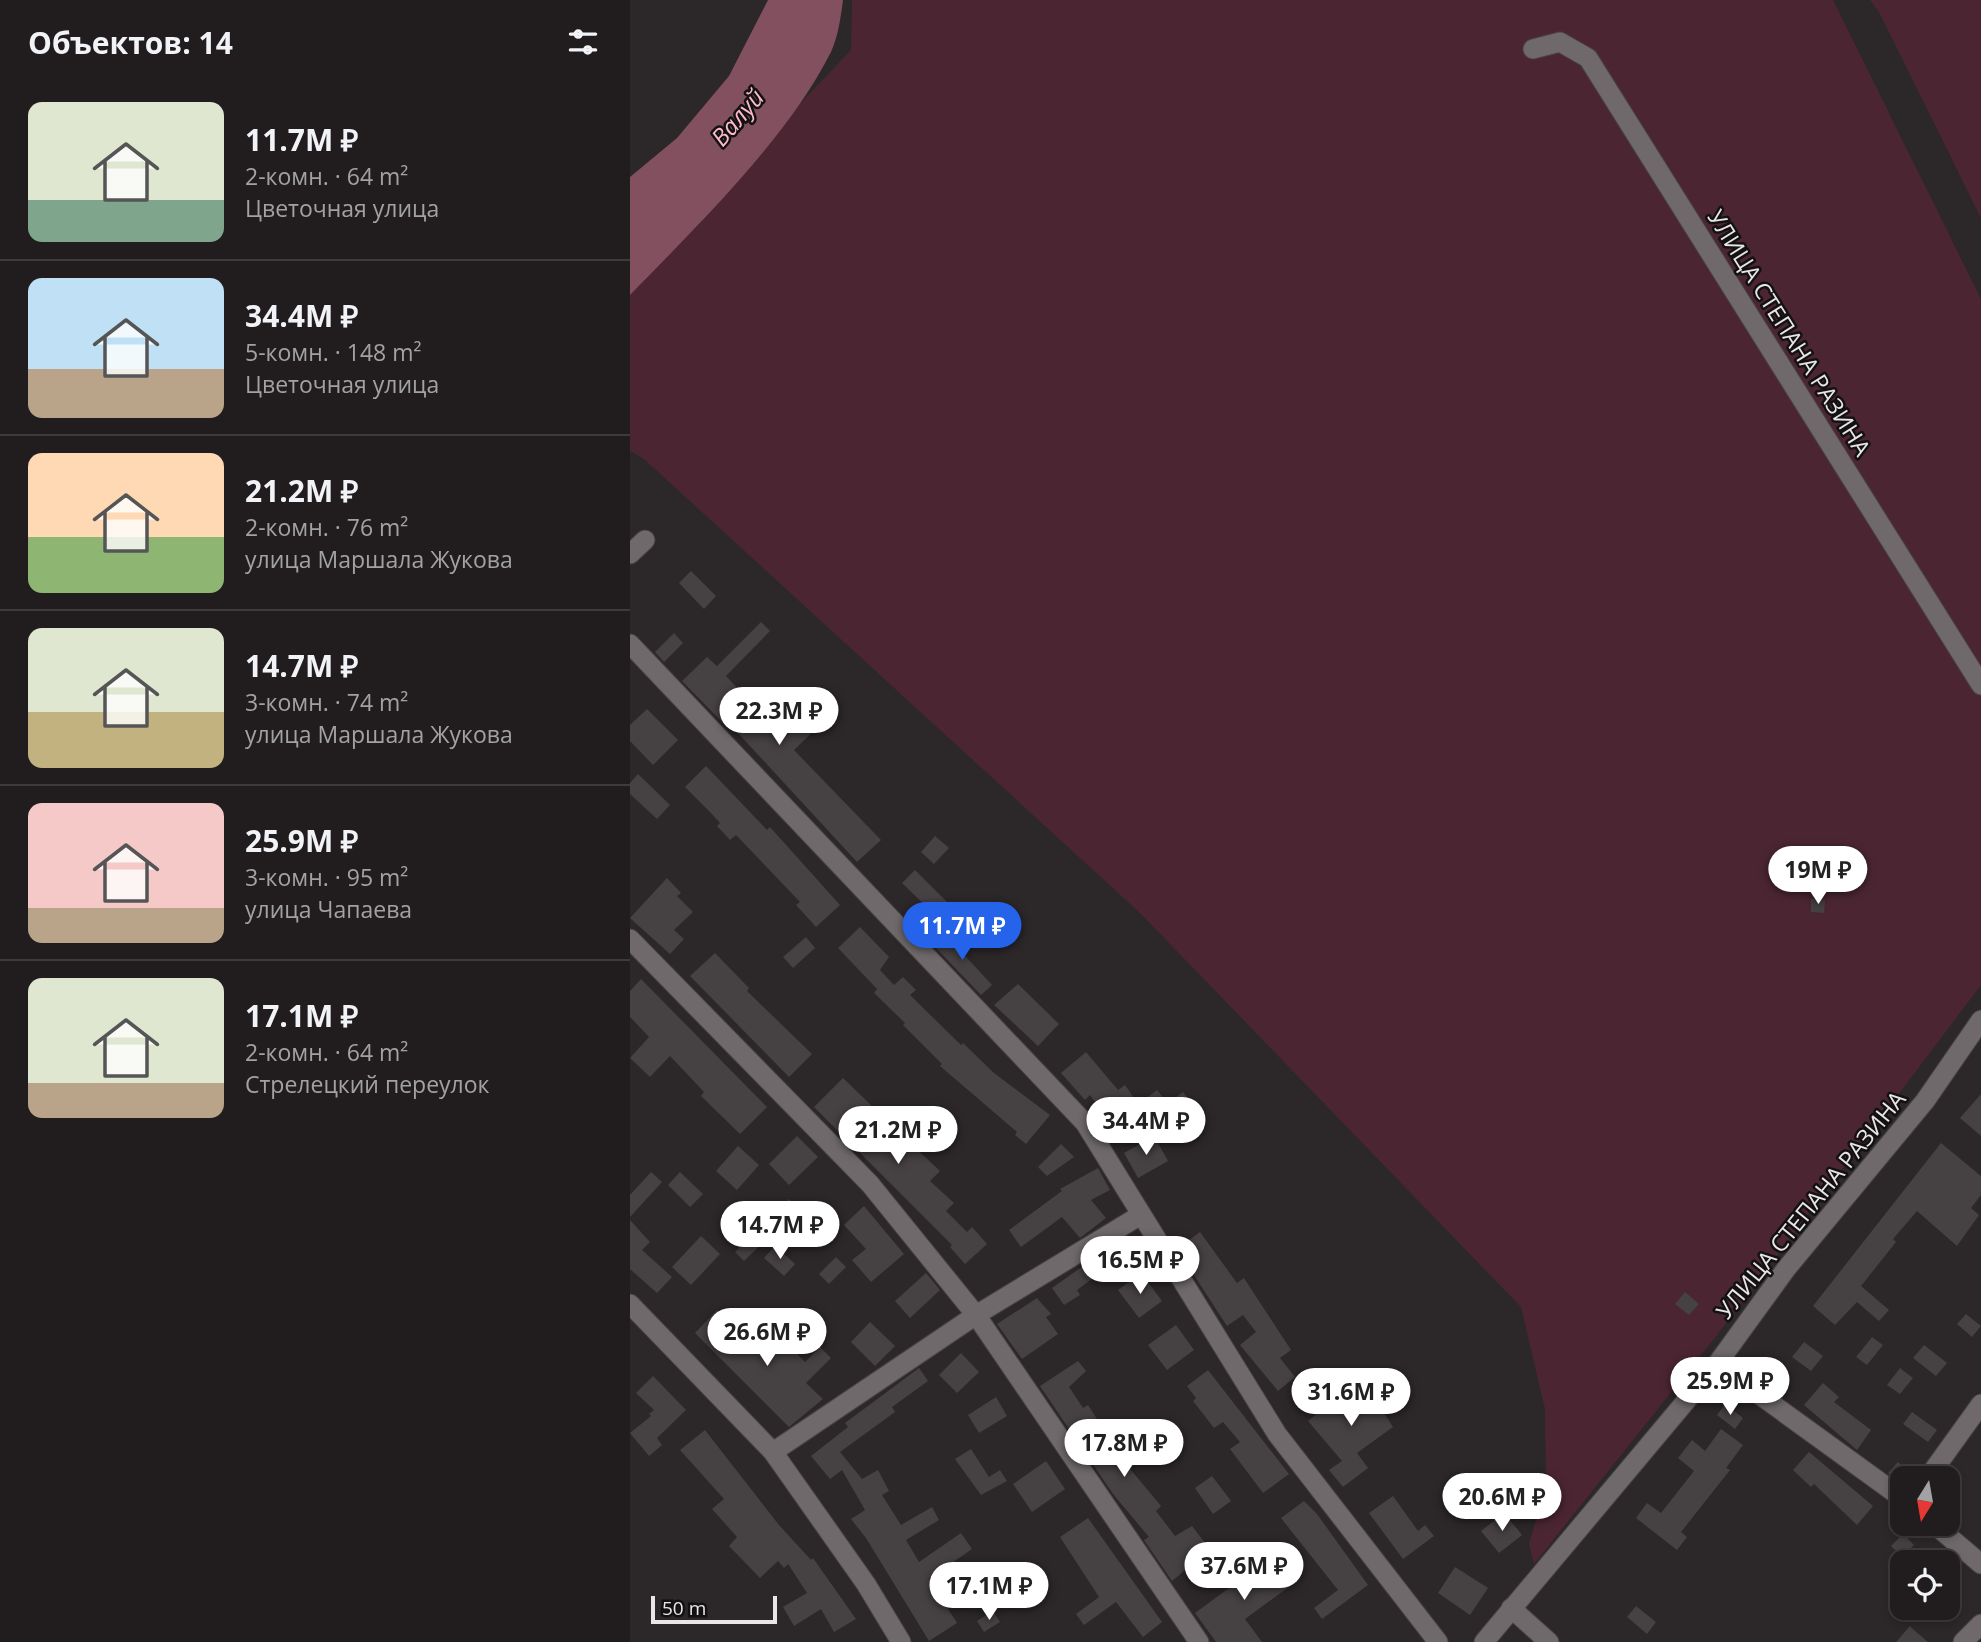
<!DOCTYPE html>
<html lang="ru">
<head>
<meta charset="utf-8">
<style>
	body { margin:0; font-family:"Open Sans",sans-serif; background:#292628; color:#f1f3f6; height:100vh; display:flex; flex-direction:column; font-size:26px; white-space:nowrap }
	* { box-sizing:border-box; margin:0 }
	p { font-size:23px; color:#a2a2a4 }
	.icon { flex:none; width:38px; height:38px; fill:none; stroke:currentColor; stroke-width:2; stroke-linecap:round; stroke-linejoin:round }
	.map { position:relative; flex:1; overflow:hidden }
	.panel { display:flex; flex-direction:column; background:#211d1f; width:630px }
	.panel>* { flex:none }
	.needle { width:46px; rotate:191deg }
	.tools { position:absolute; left:1260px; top:1466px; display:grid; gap:14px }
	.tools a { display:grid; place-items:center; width:70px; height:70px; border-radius:14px; background:#211d1f; box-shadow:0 4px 10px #0003,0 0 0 2px #3e3b3d; font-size:35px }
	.scale { position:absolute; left:21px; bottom:18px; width:126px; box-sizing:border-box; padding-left:7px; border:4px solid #e9e6e7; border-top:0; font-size:19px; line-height:24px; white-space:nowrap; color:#e9e6e7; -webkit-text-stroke:5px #131112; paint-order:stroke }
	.price { position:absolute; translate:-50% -60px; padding:0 16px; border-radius:24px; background:#fff; color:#222; font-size:23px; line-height:46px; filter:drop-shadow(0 2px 4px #0008) }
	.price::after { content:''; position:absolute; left:50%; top:42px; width:21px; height:16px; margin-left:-10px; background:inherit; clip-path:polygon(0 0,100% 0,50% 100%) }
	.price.selected { background:#2563eb; color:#fff }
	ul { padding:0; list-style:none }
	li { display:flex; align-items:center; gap:21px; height:175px; padding:0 28px }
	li+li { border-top:2px solid #3e3b3d }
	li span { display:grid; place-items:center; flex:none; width:196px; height:140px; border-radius:14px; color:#555 }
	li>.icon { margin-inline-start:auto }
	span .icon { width:84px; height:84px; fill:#fffc; stroke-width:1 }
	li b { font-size:30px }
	h2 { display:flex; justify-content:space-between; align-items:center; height:84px; padding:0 28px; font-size:30px }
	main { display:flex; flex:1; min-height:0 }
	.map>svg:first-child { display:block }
	.green { fill:#4b2632 }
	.water { fill:#82505f }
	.building { fill:#464142 }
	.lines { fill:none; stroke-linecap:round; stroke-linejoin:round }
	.minor-casing { stroke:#484344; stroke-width:21 }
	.minor { stroke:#6f696b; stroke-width:19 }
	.labels { text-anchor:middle; stroke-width:5; stroke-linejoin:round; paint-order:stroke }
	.street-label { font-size:23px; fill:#e9e6e7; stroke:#131112 }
	.water-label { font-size:24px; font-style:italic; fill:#fdbacd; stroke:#131112 }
</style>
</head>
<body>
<main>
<section class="panel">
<h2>Объектов: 14<svg class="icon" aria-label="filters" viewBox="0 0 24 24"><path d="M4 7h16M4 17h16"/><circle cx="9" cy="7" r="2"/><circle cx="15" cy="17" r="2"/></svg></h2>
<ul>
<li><span style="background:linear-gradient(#dfe7d0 70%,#7fa58c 0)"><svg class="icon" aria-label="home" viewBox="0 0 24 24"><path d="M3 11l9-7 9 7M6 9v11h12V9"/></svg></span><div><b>11.7M ₽</b><p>2-комн. · 64 m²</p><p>Цветочная улица</p></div></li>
<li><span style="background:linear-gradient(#bfe0f5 65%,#b9a48a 0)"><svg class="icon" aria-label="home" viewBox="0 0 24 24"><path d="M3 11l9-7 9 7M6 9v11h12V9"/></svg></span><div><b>34.4M ₽</b><p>5-комн. · 148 m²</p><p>Цветочная улица</p></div></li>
<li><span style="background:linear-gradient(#ffd9b3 60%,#8fb573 0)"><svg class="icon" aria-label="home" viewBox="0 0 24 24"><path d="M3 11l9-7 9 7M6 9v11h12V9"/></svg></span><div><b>21.2M ₽</b><p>2-комн. · 76 m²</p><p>улица Маршала Жукова</p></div></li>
<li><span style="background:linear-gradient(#dfe7d0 60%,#c2b280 0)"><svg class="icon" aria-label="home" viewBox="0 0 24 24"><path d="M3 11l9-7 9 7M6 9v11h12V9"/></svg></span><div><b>14.7M ₽</b><p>3-комн. · 74 m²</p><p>улица Маршала Жукова</p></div></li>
<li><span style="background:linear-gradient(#f6c9c9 75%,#b9a48a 0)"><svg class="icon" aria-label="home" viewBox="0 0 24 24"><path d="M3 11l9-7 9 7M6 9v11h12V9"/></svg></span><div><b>25.9M ₽</b><p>3-комн. · 95 m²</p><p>улица Чапаева</p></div></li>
<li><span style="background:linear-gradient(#dfe7d0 75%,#b9a48a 0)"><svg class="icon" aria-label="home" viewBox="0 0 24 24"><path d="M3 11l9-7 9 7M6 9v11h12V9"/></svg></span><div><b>17.1M ₽</b><p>2-комн. · 64 m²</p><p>Стрелецкий переулок</p></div></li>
</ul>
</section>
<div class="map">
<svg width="1351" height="1642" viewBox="0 0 1351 1642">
	<rect width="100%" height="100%" fill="#2c2729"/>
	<g class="green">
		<path d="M222,0H1203L1351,299V985L1087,1335L904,1564L899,1544L916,1486L915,1409L891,1307L510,913L14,459L0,451V283L221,50Z"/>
		<path d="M1240,0H1351V218L1249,12Z"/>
	</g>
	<path class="water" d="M138,0H213C211,16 208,37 201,52C157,139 68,225 0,295V177L47,138L99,76Z"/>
	<g class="building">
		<path d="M61,571L86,596L74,609L49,583Z"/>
		<path d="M131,622L140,631L96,676L154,738L183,710L194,721L164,750L251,840L227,862L97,721L94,724L52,681L77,657L87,666Z"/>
		<path d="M44,633L53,643L34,662L25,652Z"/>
		<path d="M17,709L48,740L23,765L0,741V725Z"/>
		<path d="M76,766L137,830L140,827L210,905L186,927L166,905L170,902L106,835L100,840L87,826L90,823L80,812L55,787Z"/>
		<path d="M8,774L40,805L27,819L0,794V783Z"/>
		<path d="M305,836L319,848L304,864L291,852Z"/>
		<path d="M285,870L317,902L304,914L272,883Z"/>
		<path d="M37,878L51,893L47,896L63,912L44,930L54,939L40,954L0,918Z"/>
		<path d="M1181,899L1195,900L1194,913L1181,912Z"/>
		<path d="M230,927L259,957L250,970L264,985L273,977L286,990L280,995L331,1045L333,1043L364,1073L420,1115L396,1144L385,1135L387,1132L310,1066L312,1064L273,1025L275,1023L244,993L247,989L208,948Z"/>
		<path d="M325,929L334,939L326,946L362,985L351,995L305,947Z"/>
		<path d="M176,937L185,948L163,968L153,957Z"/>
		<path d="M85,953L119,988L117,991L182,1054L159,1077L60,976Z"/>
		<path d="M11,979L137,1107L110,1134L71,1096L74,1092L40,1056L20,1077L0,1058L19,1037L0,1017V991Z"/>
		<path d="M388,984L429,1024L408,1046L364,1005Z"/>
		<path d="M456,1052L488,1090L495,1085L513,1111L485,1130L460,1095L455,1100L431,1073Z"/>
		<path d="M213,1078L241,1105L233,1114L271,1152L280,1143L310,1171L300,1181L324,1203L316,1211L337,1232L342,1227L357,1244L335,1264L320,1247L322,1245L184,1107Z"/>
		<path d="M527,1090L538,1103L525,1113L515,1099Z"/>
		<path d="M553,1092L562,1104L547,1116L538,1103Z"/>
		<path d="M1351,1094V1136L1330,1118Z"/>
		<path d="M167,1136L188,1157L159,1185L139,1164Z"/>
		<path d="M524,1136L538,1161L508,1178L494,1153Z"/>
		<path d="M1311,1143L1351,1176V1195L1341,1208L1349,1215L1327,1246L1287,1211L1263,1239L1266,1242L1231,1286L1259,1310L1249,1321L1227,1302L1205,1325L1183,1306Z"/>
		<path d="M431,1144L444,1157L417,1176L408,1167Z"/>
		<path d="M108,1146L129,1165L107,1190L86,1171Z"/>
		<path d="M468,1168L480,1190L461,1200L476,1218L450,1238L432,1217L391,1247L379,1230L432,1191L430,1189Z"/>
		<path d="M21,1172L32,1182L0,1217V1195Z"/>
		<path d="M50,1172L73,1194L60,1207L38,1185Z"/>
		<path d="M159,1199L168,1209L114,1261L105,1252Z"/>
		<path d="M234,1206L274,1254L241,1282L222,1260L236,1249L214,1225Z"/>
		<path d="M0,1220L20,1242L12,1250L42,1277L27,1293L0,1269Z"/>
		<path d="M570,1232L607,1283L614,1278L661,1350L650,1358L665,1377L648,1391L610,1345L626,1332L613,1315L597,1326L547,1249Z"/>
		<path d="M71,1236L90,1254L61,1285L42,1267Z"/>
		<path d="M145,1246L165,1264L154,1276L134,1258Z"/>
		<path d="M473,1252L482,1264L447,1290L450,1295L434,1305L422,1288Z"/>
		<path d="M206,1257L216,1267L199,1284L189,1274Z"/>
		<path d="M296,1273L310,1290L280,1318L265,1301Z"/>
		<path d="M511,1273L532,1301L509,1318L488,1290Z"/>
		<path d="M1055,1292L1069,1304L1059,1315L1045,1304Z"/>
		<path d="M407,1298L421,1314L416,1317L428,1334L392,1359L367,1324Z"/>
		<path d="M87,1310L131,1352L148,1335L175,1362L190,1347L201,1358L176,1383L193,1399L159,1427L65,1333Z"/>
		<path d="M1336,1314L1351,1326L1342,1337L1327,1324Z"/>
		<path d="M240,1322L265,1346L245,1366L221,1342Z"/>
		<path d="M546,1325L564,1350L537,1370L518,1345Z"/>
		<path d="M1242,1337L1253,1345L1237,1365L1226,1357Z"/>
		<path d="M1174,1342L1193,1356L1181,1371L1162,1357Z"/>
		<path d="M1294,1345L1317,1363L1306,1376L1283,1358Z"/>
		<path d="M331,1353L349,1372L327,1393L309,1375Z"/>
		<path d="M1140,1357L1151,1366L1141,1380L1130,1372Z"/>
		<path d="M448,1361L456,1371L439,1387L453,1408L458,1405L496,1464L531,1506L526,1511L545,1536L562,1526L585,1556L571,1567L566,1561L542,1581L514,1540L519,1537L483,1494L410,1386Z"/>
		<path d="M289,1368L298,1381L262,1407L265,1412L210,1452L232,1479L248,1470L259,1491L252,1495L271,1525L302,1507L309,1520L276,1540L289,1562L331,1533L342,1549L299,1579L327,1623L299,1641L236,1538L221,1519L235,1510L212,1470L200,1479L181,1456L218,1427L215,1423Z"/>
		<path d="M1270,1368L1283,1378L1270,1394L1257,1385Z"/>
		<path d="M578,1370L659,1474L633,1493L600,1449L610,1442L593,1422L584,1428L563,1401L566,1398L557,1386Z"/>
		<path d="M23,1376L56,1410L27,1438L32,1445L19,1456L0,1433L21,1416L19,1414L24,1410L6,1393Z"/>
		<path d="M731,1377L763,1427L727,1453L738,1468L713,1487L699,1470L712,1461L678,1421Z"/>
		<path d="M1193,1383L1209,1397L1204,1402L1241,1430L1227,1450L1174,1405Z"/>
		<path d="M366,1397L377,1416L349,1433L338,1415Z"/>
		<path d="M1095,1404L1113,1418L1105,1429L1087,1415Z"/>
		<path d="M1282,1412L1307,1430L1298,1442L1273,1424Z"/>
		<path d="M1091,1429L1113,1445L1096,1468L1100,1470L1051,1532L1057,1537L1047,1550L1006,1518L1017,1503L1031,1513L1064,1471L1048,1458L1062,1440L1075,1451Z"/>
		<path d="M75,1430L149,1525L181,1560L183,1558L226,1619L204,1632L191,1609L164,1626L153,1607L177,1593L158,1564L154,1568L148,1561L130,1578L99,1546L107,1537L82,1509L94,1499L50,1450Z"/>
		<path d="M341,1449L359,1477L370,1470L377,1481L351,1495L325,1459Z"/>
		<path d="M1179,1452L1243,1506L1227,1525L1184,1484L1181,1487L1163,1470Z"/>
		<path d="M416,1461L435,1489L402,1512L383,1484Z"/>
		<path d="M1268,1462L1278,1471L1269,1481L1258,1473Z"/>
		<path d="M582,1476L601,1501L583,1514L565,1488Z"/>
		<path d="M763,1496L788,1531L795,1525L804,1536L773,1559L739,1513Z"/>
		<path d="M674,1501L687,1514L738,1585L692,1619L684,1608L708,1590L651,1518Z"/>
		<path d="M874,1513L892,1535L869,1553L851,1531Z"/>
		<path d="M458,1518L532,1622L513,1637L486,1602L454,1625L446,1614L469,1597L430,1537Z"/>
		<path d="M1273,1534L1284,1545L1272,1557L1261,1546Z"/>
		<path d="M634,1549L663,1584L615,1619L632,1642H586L565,1613L629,1566L623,1558Z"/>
		<path d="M825,1567L858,1588L840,1615L808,1593Z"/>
		<path d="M1006,1606L1026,1622L1017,1634L997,1617Z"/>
		<path d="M363,1611L370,1622L354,1632L347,1621Z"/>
		<path d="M1280,1626L1285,1631L1298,1642H1266Z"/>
	</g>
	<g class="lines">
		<g class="minor-casing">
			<g id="minor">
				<path d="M903,49L930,42L958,58L1351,685"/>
				<path d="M0,554L15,540"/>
				<path d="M0,644L455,1123L647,1434L808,1642"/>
				<path d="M0,939L240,1184L346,1315L569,1642"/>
				<path d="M0,1304L143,1452L236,1584L271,1642"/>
				<path d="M1087,1364L1272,1498"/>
				<path d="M143,1452L346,1315L509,1216"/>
				<path d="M1297,1479L1351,1404"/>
				<path d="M1304,1524L1351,1564"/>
				<path d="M881,1608L919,1642"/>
				<path d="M854,1642L1087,1364L1156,1269L1295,1101L1351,1020"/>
				<path d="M1333,1642L1351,1624"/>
			</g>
		</g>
		<use href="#minor" class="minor"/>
	</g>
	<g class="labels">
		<g class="street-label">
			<text transform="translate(1159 333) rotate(58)" y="8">УЛИЦА СТЕПАНА РАЗИНА</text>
			<text transform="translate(1181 1205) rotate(-51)" y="8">УЛИЦА СТЕПАНА РАЗИНА</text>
		</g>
		<g class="water-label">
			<text transform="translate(108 118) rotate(-49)" y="8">Валуй</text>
		</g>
	</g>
</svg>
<div class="tools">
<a><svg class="needle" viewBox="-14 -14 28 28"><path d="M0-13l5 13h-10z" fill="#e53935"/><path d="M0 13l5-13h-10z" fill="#a2a2a4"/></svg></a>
<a><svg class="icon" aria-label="locate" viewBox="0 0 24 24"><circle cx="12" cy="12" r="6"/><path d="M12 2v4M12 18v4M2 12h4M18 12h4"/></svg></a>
</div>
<div class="scale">50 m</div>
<b class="price" style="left:149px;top:747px">22.3M ₽</b>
<b class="price" style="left:1188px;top:906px">19M ₽</b>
<b class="price selected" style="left:332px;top:962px">11.7M ₽</b>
<b class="price" style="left:516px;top:1157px">34.4M ₽</b>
<b class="price" style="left:268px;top:1166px">21.2M ₽</b>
<b class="price" style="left:150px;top:1261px">14.7M ₽</b>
<b class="price" style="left:510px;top:1296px">16.5M ₽</b>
<b class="price" style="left:137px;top:1368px">26.6M ₽</b>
<b class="price" style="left:1100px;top:1417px">25.9M ₽</b>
<b class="price" style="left:721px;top:1428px">31.6M ₽</b>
<b class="price" style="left:494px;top:1479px">17.8M ₽</b>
<b class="price" style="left:872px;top:1533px">20.6M ₽</b>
<b class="price" style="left:614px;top:1602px">37.6M ₽</b>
<b class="price" style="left:359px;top:1622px">17.1M ₽</b>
</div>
</main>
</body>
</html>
